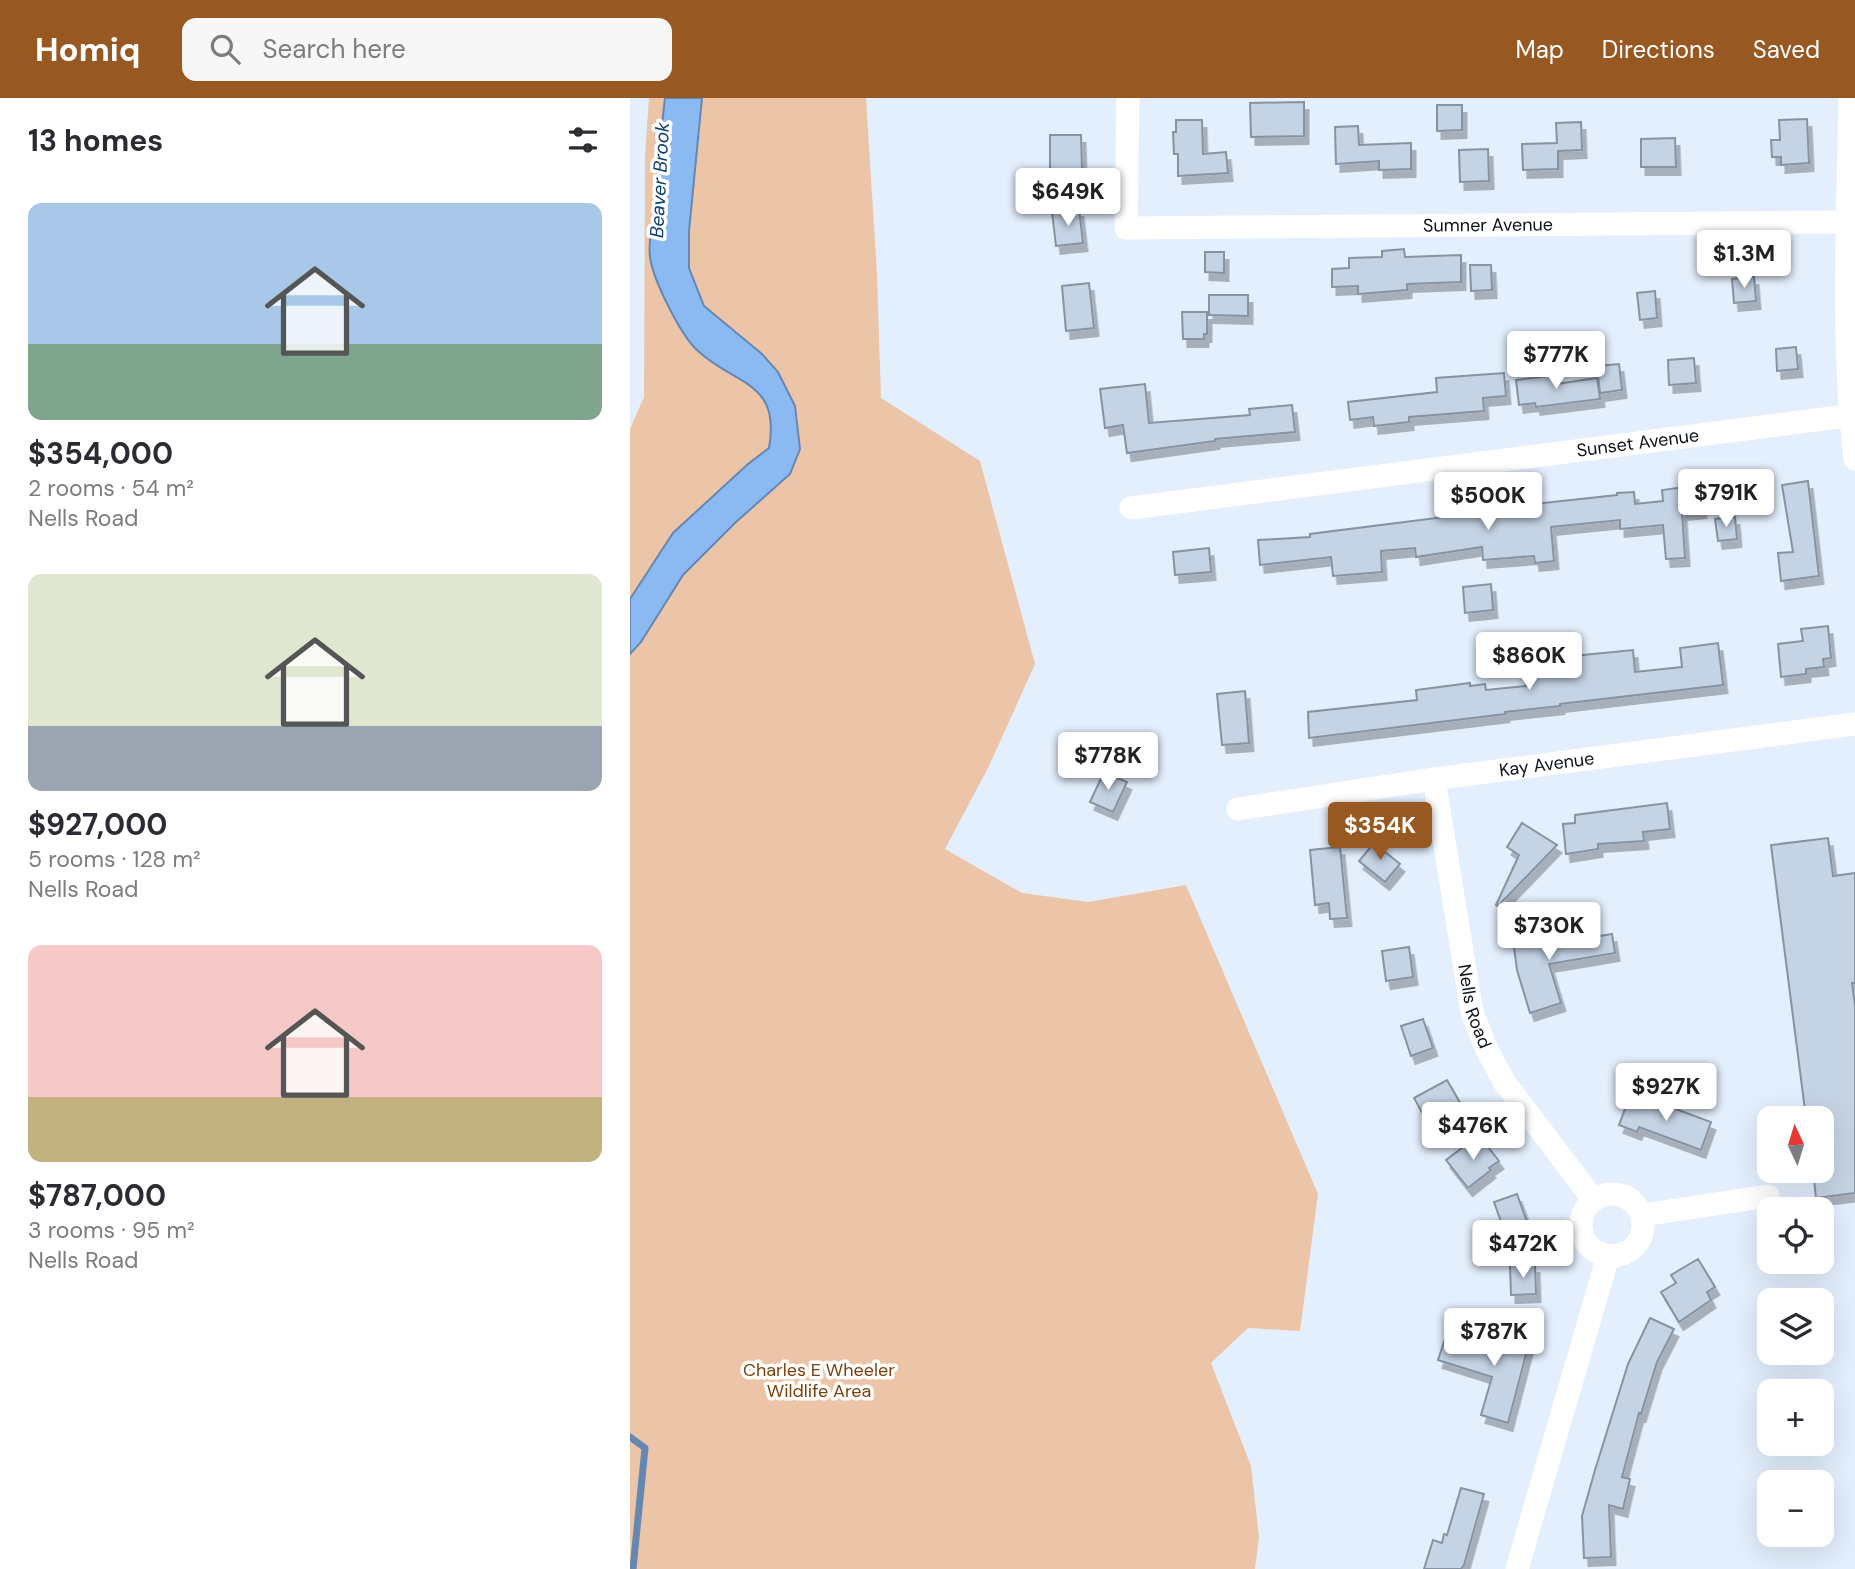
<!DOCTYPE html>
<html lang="en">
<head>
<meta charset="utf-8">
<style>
	body { margin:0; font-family:"DM Sans",sans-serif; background:#f7f7f7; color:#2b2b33; height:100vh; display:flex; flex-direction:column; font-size:26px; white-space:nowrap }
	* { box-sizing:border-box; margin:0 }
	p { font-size:23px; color:#7c7c81 }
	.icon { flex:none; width:38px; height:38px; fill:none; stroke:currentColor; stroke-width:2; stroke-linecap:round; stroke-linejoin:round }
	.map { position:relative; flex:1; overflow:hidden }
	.side { display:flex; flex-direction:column; background:#fff; width:630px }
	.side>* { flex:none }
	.needle { width:46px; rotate:356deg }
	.buttons { position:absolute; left:1127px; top:1008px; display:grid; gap:14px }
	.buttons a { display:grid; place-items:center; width:77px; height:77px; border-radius:14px; background:#fff; box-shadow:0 7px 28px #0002; font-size:35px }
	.price { position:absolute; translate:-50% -60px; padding:0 16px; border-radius:7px; background:#fff; color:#222; font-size:23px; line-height:46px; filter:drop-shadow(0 2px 4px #0008) }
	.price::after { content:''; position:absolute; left:50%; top:42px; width:21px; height:16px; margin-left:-10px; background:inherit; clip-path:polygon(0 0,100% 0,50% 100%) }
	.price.current { background:#985821; color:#fff }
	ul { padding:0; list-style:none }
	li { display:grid; align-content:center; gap:14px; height:371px; padding:0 28px }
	li span { display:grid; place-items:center; height:217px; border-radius:14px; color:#555 }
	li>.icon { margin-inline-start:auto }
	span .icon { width:126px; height:126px; fill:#fffc; stroke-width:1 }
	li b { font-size:30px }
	h2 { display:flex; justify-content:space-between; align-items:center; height:84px; padding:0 28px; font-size:30px }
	header { display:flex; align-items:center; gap:42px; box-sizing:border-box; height:98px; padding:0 35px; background:#985821; color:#fff }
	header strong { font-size:33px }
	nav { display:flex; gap:38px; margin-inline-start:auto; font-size:24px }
	.search { width:490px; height:63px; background:#f7f7f7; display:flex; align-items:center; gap:18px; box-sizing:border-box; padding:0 24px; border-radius:14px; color:#7c7c81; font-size:26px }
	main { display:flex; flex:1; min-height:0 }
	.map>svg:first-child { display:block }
	.green { fill:#ecc5a9 }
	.water { fill:#8bbaf3; stroke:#6587b1; stroke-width:2 }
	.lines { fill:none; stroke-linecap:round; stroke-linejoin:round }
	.stream { stroke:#6587b1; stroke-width:7 }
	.building { fill:#c5d4e5; stroke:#8593a3; stroke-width:2; filter:url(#shadow) }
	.street { stroke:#fff; stroke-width:23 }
	.labels { text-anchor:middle; stroke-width:7; stroke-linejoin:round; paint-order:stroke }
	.street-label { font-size:18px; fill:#0b1016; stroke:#fff }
	.park-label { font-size:18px; fill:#7b420b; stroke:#fff }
	.water-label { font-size:19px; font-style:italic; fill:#0c3d6f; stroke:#fff }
</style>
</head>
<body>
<header>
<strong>Homiq</strong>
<div class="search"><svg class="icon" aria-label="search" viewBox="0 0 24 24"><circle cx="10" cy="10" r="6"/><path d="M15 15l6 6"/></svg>Search here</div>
<nav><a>Map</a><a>Directions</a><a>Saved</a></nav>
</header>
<main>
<section class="side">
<h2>13 homes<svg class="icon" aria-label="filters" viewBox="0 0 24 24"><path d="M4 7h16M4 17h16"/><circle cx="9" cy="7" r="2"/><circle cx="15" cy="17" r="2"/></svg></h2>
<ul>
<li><span style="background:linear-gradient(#a9c7e8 65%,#7fa58c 0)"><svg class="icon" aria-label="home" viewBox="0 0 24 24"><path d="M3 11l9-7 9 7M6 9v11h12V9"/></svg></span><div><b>$354,000</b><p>2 rooms · 54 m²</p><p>Nells Road</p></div></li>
<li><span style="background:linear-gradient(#dfe7d0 70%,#9aa5b1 0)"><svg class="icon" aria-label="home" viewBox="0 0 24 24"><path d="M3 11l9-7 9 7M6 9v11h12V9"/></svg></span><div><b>$927,000</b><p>5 rooms · 128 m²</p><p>Nells Road</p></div></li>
<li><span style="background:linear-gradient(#f6c9c9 70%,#c2b280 0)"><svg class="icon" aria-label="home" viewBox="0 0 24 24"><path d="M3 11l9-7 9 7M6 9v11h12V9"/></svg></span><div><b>$787,000</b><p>3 rooms · 95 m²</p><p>Nells Road</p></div></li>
</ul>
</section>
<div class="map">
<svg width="1225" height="1471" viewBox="0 0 1225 1471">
	<defs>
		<filter id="shadow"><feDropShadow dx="4.5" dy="8" stdDeviation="0" flood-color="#0004"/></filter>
	</defs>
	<rect width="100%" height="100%" fill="#e3effd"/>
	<path class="green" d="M19,0H236L247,175L251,300L350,363L405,566L359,668L315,751L392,795L458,804L556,787L688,1096L670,1233L618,1230L581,1265L621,1368L629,1439L625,1471H0V331L14,299L15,58Z"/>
	<path class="water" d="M35,0H72L59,133V170L74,208L132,256L148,274L165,308L170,351L160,376L106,424L53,477L11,544L0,556V501L43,435L118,366L139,350C151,283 106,288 68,253C51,238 23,182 20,159C18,146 22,130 23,117C26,78 30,39 35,0Z"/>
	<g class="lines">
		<path class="stream" d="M0,1339L15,1350L3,1471"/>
	</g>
	<g class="building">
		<path d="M674,4V38L621,39L620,5Z"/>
		<path d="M807,7H832V32L807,33Z"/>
		<path d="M1177,21L1179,65L1151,67V59H1142L1141,42H1150L1149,22Z"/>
		<path d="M546,22H572L573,56L596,54L598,75L548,78V56H544L543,34H546Z"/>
		<path d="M951,24L952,52L928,53V71L893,72L892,46L927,45L926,25Z"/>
		<path d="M728,28L729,47L781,45V71L749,72V63L706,66L705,29Z"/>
		<path d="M420,37H451L452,72H420Z"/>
		<path d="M1045,40L1046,69H1011V41Z"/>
		<path d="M858,51L859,83L830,84L829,52Z"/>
		<path d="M449,111L453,145L426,148L422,114Z"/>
		<path d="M774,151L775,159L831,157V184L777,186V192L728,196V188L702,189V171L719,170V160L752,159V153Z"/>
		<path d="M575,154H594V175L575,174Z"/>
		<path d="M840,167H861L862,192L841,193Z"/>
		<path d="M1124,179L1126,203L1104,205L1102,181Z"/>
		<path d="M459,185L464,230L436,233L432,188Z"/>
		<path d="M1025,193L1027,220L1010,222L1007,195Z"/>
		<path d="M579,197H618V218L579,217Z"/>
		<path d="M552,214H577V236H574V241H553Z"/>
		<path d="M1166,249L1168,271L1147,273L1146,251Z"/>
		<path d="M1064,260L1066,285L1039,287L1038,262Z"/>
		<path d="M989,266L992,292L970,295L967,268Z"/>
		<path d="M874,275L876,298L853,300L854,313L779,319V324L744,328L743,319L720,322L718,304L807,294L806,280Z"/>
		<path d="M925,277L926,286L967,280L970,301L906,309L905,305L889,307L886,282Z"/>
		<path d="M515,286L519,325L620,317L619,311L662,307L665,334L585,341V343L497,355L493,327L475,330L470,291Z"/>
		<path d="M1178,383L1189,478L1151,483L1148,455L1163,454L1152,387Z"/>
		<path d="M1070,387L1072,412L1052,414L1055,460L1036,461L1033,427L990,431V422L921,429L924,463L905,465L904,458L853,462L852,449L786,459L785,450L751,453L752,474L703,478L701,459L630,467L628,442L680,439V436L886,410L885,408L987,397V395L1004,394L1005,406L1033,403L1032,392Z"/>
		<path d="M1105,419L1107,441L1088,443L1085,421Z"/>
		<path d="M579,450L581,474L545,477L543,454Z"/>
		<path d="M861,486L863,512L835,515L833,489Z"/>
		<path d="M1198,528L1201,560L1193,561L1194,569L1176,571V576L1151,579L1148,546L1173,543L1171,531Z"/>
		<path d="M1088,545L1093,587L930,606V608L875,614V616L679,640L678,614L787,602L786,592L840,585V588L855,586L856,592L896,588L895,574L934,570L933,559L1003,552L1005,574L1052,569L1050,550Z"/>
		<path d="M615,593L619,645L592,647L587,596Z"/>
		<path d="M474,674L497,684L483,714L460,704Z"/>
		<path d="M1037,705L1040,731L1013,734L1014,743L968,746V751L936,756L933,726L945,725V717Z"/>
		<path d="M892,725L927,747L868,808L866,807L889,757L877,749Z"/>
		<path d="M1198,740L1203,778L1225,775V885H1222L1225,907V1095L1186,1100L1183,1073H1192V1020H1176L1141,747Z"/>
		<path d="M744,745L770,766L755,784L729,763Z"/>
		<path d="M710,749L717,820L700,821L699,805L685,807L680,752Z"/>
		<path d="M905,824L907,841L921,839L922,846L982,836L985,855L919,866L931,905L900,915L887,872L881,827Z"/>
		<path d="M779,849L783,879L756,883L752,853Z"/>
		<path d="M793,921L803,950L781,958L771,928Z"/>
		<path d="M817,982L833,1010L800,1029L784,1000Z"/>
		<path d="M1019,1001L1081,1024L1071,1052L1009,1029L1007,1034L989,1027L998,1003L1016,1010Z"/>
		<path d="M851,1040L869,1063L859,1070L861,1072L838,1090L816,1062L840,1044L842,1047Z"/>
		<path d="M887,1096L897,1124L874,1132L864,1104Z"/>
		<path d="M1068,1161L1085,1189L1077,1194L1081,1202L1049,1224L1031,1194L1046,1185L1041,1177Z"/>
		<path d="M880,1167H905L906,1196L881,1197Z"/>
		<path d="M1020,1220L1044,1231L1027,1264L1011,1316L1009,1315L992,1379L1000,1381L993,1411L979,1407L981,1459L954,1460L952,1418L965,1372L998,1266Z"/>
		<path d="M868,1227L901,1237L878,1325L851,1317L862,1279L808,1262L815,1241L860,1254Z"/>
		<path d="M831,1390L854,1396L834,1467L831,1471H794L803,1442L812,1445L814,1436L817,1437Z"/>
	</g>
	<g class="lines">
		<g class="street">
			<path id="s1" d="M498,0L496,130L1218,124"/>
			<path d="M1220,0C1218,120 1211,241 1225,361"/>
			<path id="s2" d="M501,410L1225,317"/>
			<path id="s3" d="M804,681L842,914L857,952L875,985L963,1101"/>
			<path id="s4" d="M608,711L804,681L1225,626"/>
			<circle cx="982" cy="1127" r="31"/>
			<path d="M1013,1117L1138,1098"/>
			<path d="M887,1471L978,1158"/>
		</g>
	</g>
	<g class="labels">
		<g class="street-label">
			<text dy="6" stroke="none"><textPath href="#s1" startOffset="492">Sumner Avenue</textPath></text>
			<text dy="6" stroke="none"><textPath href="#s2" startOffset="511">Sunset Avenue</textPath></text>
			<text dy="6" stroke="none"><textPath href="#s4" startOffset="312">Kay Avenue</textPath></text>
			<text dy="6" stroke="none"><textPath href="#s3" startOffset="231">Nells Road</textPath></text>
		</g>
		<g class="park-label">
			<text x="189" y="1278">Charles E Wheeler<tspan x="189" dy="21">Wildlife Area</tspan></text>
		</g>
		<g class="water-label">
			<text transform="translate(29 82) rotate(-87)" y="7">Beaver Brook</text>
		</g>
	</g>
</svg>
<div class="buttons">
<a><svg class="needle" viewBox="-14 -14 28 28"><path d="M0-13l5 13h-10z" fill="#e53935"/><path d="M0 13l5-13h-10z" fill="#7c7c81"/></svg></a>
<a><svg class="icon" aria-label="locate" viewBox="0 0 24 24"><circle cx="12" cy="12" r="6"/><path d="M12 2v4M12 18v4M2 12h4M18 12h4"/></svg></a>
<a><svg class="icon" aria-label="layers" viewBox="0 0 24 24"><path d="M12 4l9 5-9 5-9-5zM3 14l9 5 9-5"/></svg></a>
<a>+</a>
<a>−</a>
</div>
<b class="price" style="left:438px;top:130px">$649K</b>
<b class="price" style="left:1114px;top:192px">$1.3M</b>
<b class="price" style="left:926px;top:293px">$777K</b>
<b class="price" style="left:1096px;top:431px">$791K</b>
<b class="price" style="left:858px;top:434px">$500K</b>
<b class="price" style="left:899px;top:594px">$860K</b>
<b class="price" style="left:478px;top:694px">$778K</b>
<b class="price current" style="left:750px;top:764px">$354K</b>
<b class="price" style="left:919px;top:864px">$730K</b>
<b class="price" style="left:1036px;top:1025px">$927K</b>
<b class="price" style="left:843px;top:1064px">$476K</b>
<b class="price" style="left:893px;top:1182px">$472K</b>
<b class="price" style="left:864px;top:1270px">$787K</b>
</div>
</main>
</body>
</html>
